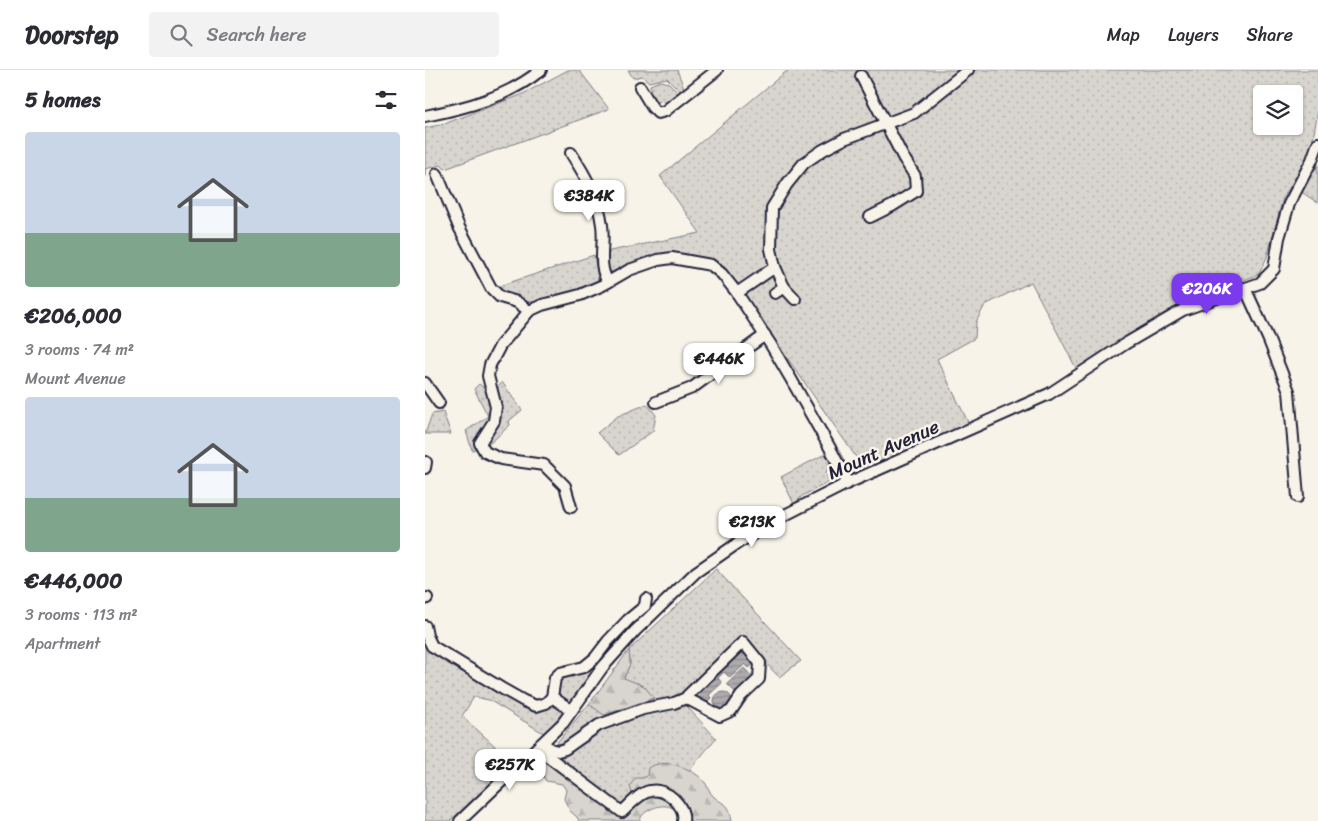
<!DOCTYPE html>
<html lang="en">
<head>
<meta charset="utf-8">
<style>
	body { margin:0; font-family:Sriracha,sans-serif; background:#f2f2f3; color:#2b2b33; height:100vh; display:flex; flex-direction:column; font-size:19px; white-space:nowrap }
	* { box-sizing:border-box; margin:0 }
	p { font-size:16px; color:#7c7c81 }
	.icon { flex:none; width:28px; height:28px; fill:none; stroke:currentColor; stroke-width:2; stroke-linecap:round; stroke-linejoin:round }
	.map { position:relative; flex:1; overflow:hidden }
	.panel { display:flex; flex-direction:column; background:#fff; width:425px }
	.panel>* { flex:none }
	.tools { position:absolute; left:828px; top:15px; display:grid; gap:10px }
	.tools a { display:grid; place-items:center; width:50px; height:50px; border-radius:5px; background:#fff; box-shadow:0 1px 4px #0004; font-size:25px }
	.price { position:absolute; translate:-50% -42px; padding:0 11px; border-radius:10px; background:#fff; color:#222; font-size:16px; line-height:32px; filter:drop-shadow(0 1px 2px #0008) }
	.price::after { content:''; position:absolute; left:50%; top:30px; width:15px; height:11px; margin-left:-8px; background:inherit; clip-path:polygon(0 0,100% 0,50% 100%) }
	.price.selected { background:#7c3aed; color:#fff }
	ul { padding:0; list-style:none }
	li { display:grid; align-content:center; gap:10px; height:265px; padding:0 25px }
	li span { display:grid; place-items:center; height:155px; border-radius:5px; color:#555 }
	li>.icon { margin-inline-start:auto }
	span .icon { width:90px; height:90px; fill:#fffc; stroke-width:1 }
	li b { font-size:21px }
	h2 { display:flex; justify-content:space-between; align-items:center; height:60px; padding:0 25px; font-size:21px }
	header { display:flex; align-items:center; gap:30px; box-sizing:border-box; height:70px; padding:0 25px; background:#fff; border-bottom:1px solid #e1e1e2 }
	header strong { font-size:24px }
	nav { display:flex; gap:28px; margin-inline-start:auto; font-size:18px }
	.search { width:350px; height:45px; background:#f2f2f3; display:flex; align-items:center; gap:12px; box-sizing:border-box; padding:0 18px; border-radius:5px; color:#7c7c81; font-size:19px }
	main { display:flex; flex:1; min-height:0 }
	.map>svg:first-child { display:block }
	.grass { fill:url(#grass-dots); stroke:#7d7c85; fill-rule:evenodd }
	.forest { fill:url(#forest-firs); stroke:#7d7c85 }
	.water { fill:url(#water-rules); stroke:#76747f }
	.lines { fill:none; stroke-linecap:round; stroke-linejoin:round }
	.minor-casing { stroke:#22223b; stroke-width:14 }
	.minor { stroke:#f7f3e8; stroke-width:10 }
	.labels { text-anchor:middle; stroke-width:5; stroke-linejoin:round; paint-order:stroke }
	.street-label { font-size:19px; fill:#22223b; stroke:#f7f3e8 }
</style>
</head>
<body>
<header>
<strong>Doorstep</strong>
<div class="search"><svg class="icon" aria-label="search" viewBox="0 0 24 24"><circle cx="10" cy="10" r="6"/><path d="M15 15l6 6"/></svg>Search here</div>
<nav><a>Map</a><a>Layers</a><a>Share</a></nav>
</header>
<main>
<section class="panel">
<h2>5 homes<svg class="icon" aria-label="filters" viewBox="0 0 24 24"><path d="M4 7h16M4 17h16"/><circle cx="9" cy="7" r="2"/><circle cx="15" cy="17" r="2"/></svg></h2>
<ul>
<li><span style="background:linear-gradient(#c9d6e8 65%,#7fa58c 0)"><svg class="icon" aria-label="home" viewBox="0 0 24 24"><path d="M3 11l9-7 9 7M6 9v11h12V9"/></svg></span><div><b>€206,000</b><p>3 rooms · 74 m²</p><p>Mount Avenue</p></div></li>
<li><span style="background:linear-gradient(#c9d6e8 65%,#7fa58c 0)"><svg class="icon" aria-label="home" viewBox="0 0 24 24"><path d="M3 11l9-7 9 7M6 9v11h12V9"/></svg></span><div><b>€446,000</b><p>3 rooms · 113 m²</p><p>Apartment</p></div></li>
</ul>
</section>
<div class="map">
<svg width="893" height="751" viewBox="0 0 893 751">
	<defs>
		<pattern id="grass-dots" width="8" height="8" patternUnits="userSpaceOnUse" patternTransform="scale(1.25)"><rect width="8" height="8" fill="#d8d5cf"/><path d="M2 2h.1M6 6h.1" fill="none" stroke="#b9b7b3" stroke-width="1.8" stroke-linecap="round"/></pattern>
		<pattern id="forest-firs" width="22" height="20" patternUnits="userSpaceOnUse" patternTransform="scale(1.25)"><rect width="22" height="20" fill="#d8d5cf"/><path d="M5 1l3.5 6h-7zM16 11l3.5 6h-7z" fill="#b9b7b3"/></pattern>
		<pattern id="water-rules" width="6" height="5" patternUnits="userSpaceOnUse" patternTransform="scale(1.25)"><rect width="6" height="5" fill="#aeabad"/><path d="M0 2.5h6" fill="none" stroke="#8d8b8e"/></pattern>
	</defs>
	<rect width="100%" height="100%" fill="#f7f3e8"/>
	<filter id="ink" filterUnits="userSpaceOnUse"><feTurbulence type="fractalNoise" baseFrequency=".02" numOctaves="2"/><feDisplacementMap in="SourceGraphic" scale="10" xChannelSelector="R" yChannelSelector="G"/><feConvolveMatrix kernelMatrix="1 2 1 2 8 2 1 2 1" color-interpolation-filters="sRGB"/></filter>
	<g filter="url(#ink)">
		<g class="grass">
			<path d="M143,0H154L184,39L20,99L16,95L0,99V107V58L19,54L96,25Z"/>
			<path d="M203,0H252L259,18L255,21L242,8L224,12L217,6L208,8Z"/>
			<path d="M363,0H893V41L885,85L858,128L842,187L834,204L744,240L652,300L606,212L560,235L551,252L550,268L512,289L544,354L440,400L298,195C286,192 272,185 260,184C234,182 209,190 187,202L183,199L182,187L185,181L275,163L235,106ZM836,24H869V56H836Z"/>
			<path d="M235,11L244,13L253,23L239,33L237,30L232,33L226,23L225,15Z"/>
			<path d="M893,93V133L875,121L891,99Z"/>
			<path d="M169,185L173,209V213C150,223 125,233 99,232L96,227L81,225L74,216Z"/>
			<path d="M77,312L97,340L84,351L85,355L61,377L47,380L41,361L63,346L49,319L54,314L64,321H71Z"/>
			<path d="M222,334L231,345L228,361L194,385L172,363L193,346Z"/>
			<path d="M18,342L26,364H0L7,344Z"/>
			<path d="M400,384L405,392L401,403L404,412L377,426L369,434L356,407Z"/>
			<path d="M291,499L376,591L354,607L316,567L253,627L291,668L264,701L246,694C238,698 227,702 220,707C208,717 213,731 194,736L181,723L124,682L164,634L180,645L229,629L219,616L198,609L205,594L204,580Z"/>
			<path d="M0,572L97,635L129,633L137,643L120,664L64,630L49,627L37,646L70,676L73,706L25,751H0Z"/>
			<path d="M176,592L144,633L133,622L134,611L141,606L156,603Z"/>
		</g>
		<g class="forest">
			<path d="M204,580L205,594L199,608L219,616L229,628L179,645L164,634Z"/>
			<path d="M124,682L181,723L194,736L202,734L208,727L205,716L210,708H218L222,706L223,698C240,687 266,698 278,710C283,715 284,723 289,727C302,737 304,733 307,751H261C252,737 241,732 226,739C220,742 216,745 215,751H154L152,747L145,741L139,729L141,720L137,714L121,711L111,694Z"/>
		</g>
		<g class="water">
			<path d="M318,577L332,591L324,598L320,594L305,608L299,602L293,608L297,613L284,625L286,628L279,635L269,624Z"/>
			<path d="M319,598L330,609L313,625L302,614Z"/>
			<circle cx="298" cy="631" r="9"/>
		</g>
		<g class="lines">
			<g class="minor-casing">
				<g id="minor">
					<path d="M436,6L478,87L490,106L491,121L467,136L445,147"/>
					<path d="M215,17L227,37L233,43L240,41L292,0"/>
					<path d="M0,46C41,38 83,27 116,0"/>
					<path d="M146,83C160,105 174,129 177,155C180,174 172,195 183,212"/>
					<path d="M12,104L34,157L66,218L75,227L92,232L104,241"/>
					<path d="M350,197L346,179L347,138L362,114L379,93L398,80L419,69L489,43L543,0"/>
					<path d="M820,218L843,268L864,321L873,427"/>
					<path d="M312,223L350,197L359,217L370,229"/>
					<path d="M350,223L359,217"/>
					<path d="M0,313L14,333"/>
					<path d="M231,332L267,318L340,265"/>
					<path d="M0,398L1,392"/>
					<path d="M146,437L140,416L119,395L76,389L60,382L55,373L69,351L71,337L63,306L65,295L75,276L104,241L117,235L155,225L178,215L204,200L233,190L247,188L286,195L297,204L312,223L346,275L366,309L405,378L423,413"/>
					<path d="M0,529L2,528"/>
					<path d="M0,556L2,566L7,576L76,618L99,631L111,636L121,633L127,627L130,608L135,603L159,597L170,588L183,571L203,550L220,536L221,529"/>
					<path d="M318,572L335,593L334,609L316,626L306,641L295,646L261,628L263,625Z"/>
					<path d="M127,627L146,640"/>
					<path d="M119,673L125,679L133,681L140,679L174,655L218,639L249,633L261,628"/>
					<path d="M112,678L197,742C205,735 214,723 225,721C241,717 261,736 258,751"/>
					<path d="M35,751L138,653L177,598L210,561L271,502L313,473L358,446L423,413L624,324L700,274L758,240L835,213L849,199L854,168L864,134L887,90L893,73"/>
				</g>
			</g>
			<use href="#minor" class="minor"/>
		</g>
	</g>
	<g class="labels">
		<g class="street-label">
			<text transform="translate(458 379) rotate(-24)" y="7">Mount Avenue</text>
		</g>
	</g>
</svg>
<div class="tools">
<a><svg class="icon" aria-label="layers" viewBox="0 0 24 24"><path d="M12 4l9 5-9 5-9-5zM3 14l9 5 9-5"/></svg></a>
</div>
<b class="price" style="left:164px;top:152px">€384K</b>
<b class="price selected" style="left:782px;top:245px">€206K</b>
<b class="price" style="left:294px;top:315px">€446K</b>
<b class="price" style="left:327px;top:478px">€213K</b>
<b class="price" style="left:85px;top:721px">€257K</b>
</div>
</main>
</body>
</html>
